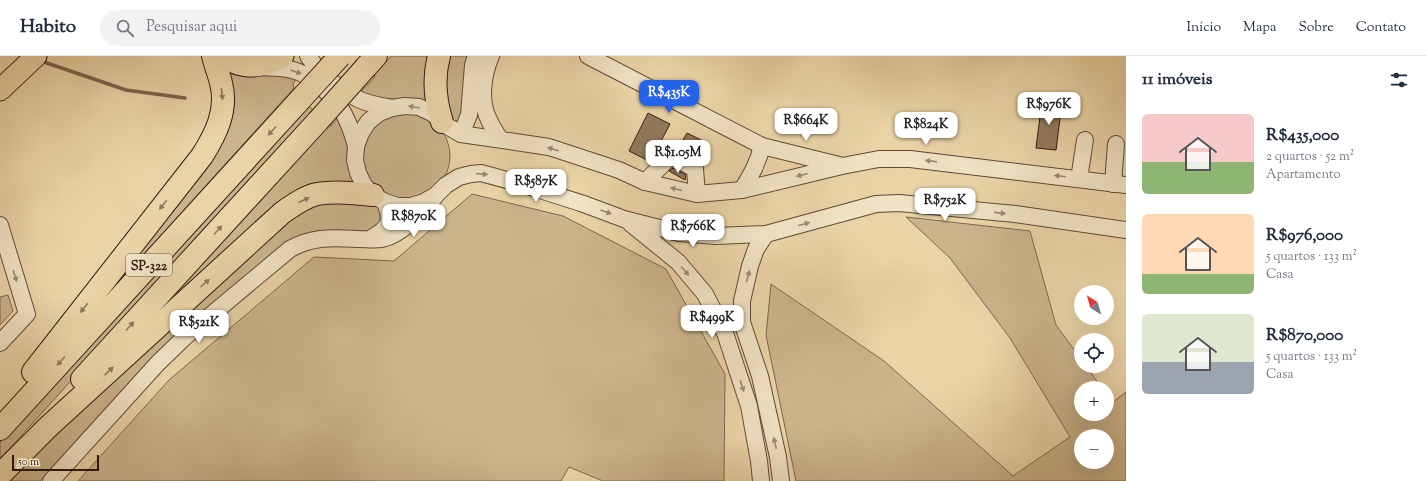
<!DOCTYPE html>
<html lang="pt">
<head>
<meta charset="utf-8">
<style>
	body { margin:0; font-family:"Sorts Mill Goudy",serif; background:#f2f2f3; color:#1f2937; height:100vh; display:flex; flex-direction:column; font-size:15px; white-space:nowrap }
	* { box-sizing:border-box; margin:0 }
	p { font-size:13px; color:#747a83 }
	.icon { flex:none; width:22px; height:22px; fill:none; stroke:currentColor; stroke-width:2; stroke-linecap:round; stroke-linejoin:round }
	.map { position:relative; flex:1; overflow:hidden }
	.side { display:flex; flex-direction:column; background:#fff; width:300px }
	.side>* { flex:none }
	.needle { width:26px; rotate:323deg }
	.fabs { position:absolute; left:1074px; top:229px; display:grid; gap:8px }
	.fabs a { display:grid; place-items:center; width:40px; height:40px; border-radius:50%; background:#fff; box-shadow:0 4px 16px #0002; font-size:20px }
	.scale { position:absolute; left:12px; bottom:10px; width:87px; box-sizing:border-box; padding-left:4px; border:2px solid #34190e; border-top:0; font-size:11px; line-height:14px; white-space:nowrap; color:#34190e; -webkit-text-stroke:3px #f1e3c5; paint-order:stroke }
	.price { position:absolute; translate:-50% -34px; padding:0 9px; border-radius:8px; background:#fff; color:#222; font-size:13px; line-height:26px; filter:drop-shadow(0 1px 2px #0008) }
	.price::after { content:''; position:absolute; left:50%; top:24px; width:12px; height:9px; margin-left:-6px; background:inherit; clip-path:polygon(0 0,100% 0,50% 100%) }
	.price.active { background:#2563eb; color:#fff }
	ul { padding:0; list-style:none }
	li { display:flex; align-items:center; gap:12px; height:100px; padding:0 16px }
	li span { display:grid; place-items:center; flex:none; width:112px; height:80px; border-radius:6px; color:#555 }
	li>.icon { margin-inline-start:auto }
	span .icon { width:48px; height:48px; fill:#fffc; stroke-width:1 }
	li b { font-size:17px }
	h2 { display:flex; justify-content:space-between; align-items:center; height:48px; padding:0 16px; font-size:17px }
	header { display:flex; align-items:center; gap:24px; box-sizing:border-box; height:56px; padding:0 20px; background:#fff; border-bottom:1px solid #e0e1e3 }
	header strong { font-size:19px }
	nav { display:flex; gap:22px; margin-inline-start:auto; font-size:14px }
	.search { width:280px; height:36px; background:#f2f2f3; display:flex; align-items:center; gap:10px; box-sizing:border-box; padding:0 14px; border-radius:22px; color:#747a83; font-size:15px }
	main { display:flex; flex:1; min-height:0 }
	.map>svg:first-child { display:block }
	.green { fill:#cbb48c; stroke:#80664d; fill-rule:evenodd }
	.lines { fill:none; stroke-linecap:round; stroke-linejoin:round }
	.stream { stroke:#7c634a; stroke-width:3.5 }
	.building { fill:#937a5d; stroke:#34190e }
	.minor-casing { stroke:#624834; stroke-width:18 }
	.major-casing { stroke:#34190e; stroke-width:23 }
	.highway-casing { stroke:#34190e; stroke-width:24 }
	.minor { stroke:#f1e3c5; stroke-width:16 }
	.major { stroke:#ead4a6; stroke-width:21 }
	.highway { stroke:#ead4a6; stroke-width:22 }
	.highway-bridge-casing { stroke:#34190e; stroke-width:24; stroke-linecap:butt }
	.highway-bridge { stroke:#ead4a6; stroke-width:22 }
	.oneway { fill:#9c8873 }
	.oneway2 { fill:#8f765a }
	.labels { text-anchor:middle; stroke-width:4; stroke-linejoin:round; paint-order:stroke }
	.shield { fill:#f1e3c5; stroke:#6d5645; stroke-width:1 }
	.shield-label { font-size:13px; font-weight:bold; fill:#34190e }
</style>
</head>
<body>
<header>
<strong>Habito</strong>
<div class="search"><svg class="icon" aria-label="search" viewBox="0 0 24 24"><circle cx="10" cy="10" r="6"/><path d="M15 15l6 6"/></svg>Pesquisar aqui</div>
<nav><a>Início</a><a>Mapa</a><a>Sobre</a><a>Contato</a></nav>
</header>
<main>
<div class="map">
<svg width="1126" height="425" viewBox="0 0 1126 425">
	<rect width="100%" height="100%" fill="#ead4a6"/>
	<filter id="stains"><feTurbulence type="fractalNoise" baseFrequency=".005" numOctaves="4"/><feColorMatrix values="0 0 0 0 .2 0 0 0 0 .09 0 0 0 0 .02 0 0 0 .5 -.17"/></filter>
	<radialGradient id="worn" r=".72"><stop offset=".6" stop-color="#630" stop-opacity="0"/><stop offset="1" stop-color="#630" stop-opacity=".3"/></radialGradient>
	<g class="green">
		<path d="M391,0H433L431,49L409,43H383L359,38L375,21L374,19Z"/>
		<path d="M445,0H471L461,64L457,65H453L441,18Z"/>
		<path d="M223,8L287,18L296,23L293,28L294,32L92,256L215,93Z"/>
		<path d="M308,49L315,56L0,403V386Z"/>
		<circle cx="406" cy="100" r="44"/>
		<path d="M340,60L347,83L349,110L358,130L319,132L138,275L329,69L331,70Z"/>
		<path d="M472,138L563,160L666,213L725,318L724,425H603L569,411L561,425H78L169,324L314,201L394,205Z"/>
		<path d="M365,144L383,153L382,168L370,177L321,175L155,299L40,425H4L312,145Z"/>
		<path d="M906,161L1030,175L1056,269L1081,303V310H1086L1102,332H1081V358H1107V339L1113,346L1126,336V425H796L766,279L771,228L884,305L1013,420L1070,381L1010,282L950,202ZM1081,380H1107V406H1081Z"/>
		<path d="M8,239L13,255L0,269V241Z"/>
	</g>
	<g class="lines">
		<path class="stream" d="M41,5L126,34L185,42"/>
	</g>
	<g class="building">
		<path d="M1042,45L1062,47L1056,94L1036,92Z"/>
		<path d="M648,57L670,68L661,85L674,91H669L665,93L656,101L654,100L651,106L629,95Z"/>
		<path d="M687,77L705,86L696,103L678,93Z"/>
		<path d="M673,112L686,119L685,124L669,115Z"/>
	</g>
	<g class="lines">
		<g class="minor-casing">
			<g id="minor">
				<path d="M308,0C319,17 340,34 358,43C368,48 380,50 392,52"/>
				<path d="M491,0C483,19 479,45 489,64C492,71 496,77 500,83"/>
				<path d="M588,0L762,90L839,109"/>
				<path d="M261,11C274,12 289,11 301,17C305,19 309,23 313,25C339,43 348,61 356,90"/>
				<path d="M461,78L469,59L473,9L476,0"/>
				<path d="M1079,123L1085,84"/>
				<path d="M645,126L671,100L695,113L697,138"/>
				<path d="M1113,128L1116,88"/>
				<path d="M1126,129L910,103H879L842,110L742,134L697,138L645,126L619,114L549,91L461,78L447,70L432,57L419,51L405,50L392,52L379,57L368,66L361,77L356,90L355,104L358,117L364,129L373,139L385,146L398,150H411L424,146L436,139L446,129L459,121L471,118L481,117L518,127L581,147L624,163L679,177L716,180L766,178L876,148L899,147L1015,158L1126,174"/>
				<path d="M742,134C751,119 758,107 762,90"/>
				<path d="M630,167L678,206L705,238L725,277L749,350L759,405L761,425"/>
				<path d="M0,169L27,258L0,287"/>
				<path d="M766,178L756,193L750,210L742,245V266L760,320L778,401L781,425"/>
				<path d="M373,181C390,171 392,165 385,146"/>
				<path d="M51,425L158,307L186,280L290,193C314,180 332,182 359,183C366,183 374,184 381,183C399,181 423,156 434,142"/>
			</g>
		</g>
		<g class="major-casing">
			<g id="major">
				<path d="M221,0C243,14 260,13 283,0"/>
				<path d="M0,34L36,0"/>
			</g>
		</g>
		<g class="highway-casing">
			<g id="highway">
				<path d="M439,0C433,22 435,44 442,66"/>
				<path d="M366,11L376,0"/>
				<path d="M33,316L202,100C216,78 228,54 221,27C219,18 215,9 213,0"/>
				<path d="M82,323L318,65"/>
				<path d="M0,373L298,46"/>
				<path d="M0,419L48,371L282,157C292,150 304,141 317,138C333,135 357,137 373,139"/>
			</g>
		</g>
		<use href="#minor" class="minor"/>
		<use href="#major" class="major"/>
		<use href="#highway" class="highway"/>
		<g class="highway-bridge-casing">
			<g id="highway-bridge">
				<path d="M298,46L340,0"/>
				<path d="M318,65L366,11"/>
			</g>
		</g>
		<use href="#highway-bridge" class="highway-bridge"/>
	</g>
	<defs><path id="oneway-solid" d="M-6-.8H1V-3.2L6.5 0L1 3.2V.8H-6Z"/></defs>
	<g class="oneway">
		<use href="#oneway-solid" transform="translate(296 16) rotate(19)"/>
		<use href="#oneway-solid" transform="translate(414 51) rotate(-170)"/>
		<use href="#oneway-solid" transform="translate(553 93) rotate(-164)"/>
		<use href="#oneway-solid" transform="translate(931 105) rotate(-173)"/>
		<use href="#oneway-solid" transform="translate(482 118) rotate(5)"/>
		<use href="#oneway-solid" transform="translate(802 119) rotate(166)"/>
		<use href="#oneway-solid" transform="translate(1060 120) rotate(-173)"/>
		<use href="#oneway-solid" transform="translate(676 133) rotate(-167)"/>
		<use href="#oneway-solid" transform="translate(606 156) rotate(20)"/>
		<use href="#oneway-solid" transform="translate(1000 157) rotate(6)"/>
		<use href="#oneway-solid" transform="translate(804 168) rotate(-15)"/>
		<use href="#oneway-solid" transform="translate(685 215) rotate(50)"/>
		<use href="#oneway-solid" transform="translate(15 220) rotate(73)"/>
		<use href="#oneway-solid" transform="translate(748 220) rotate(-76)"/>
		<use href="#oneway-solid" transform="translate(742 330) rotate(72)"/>
		<use href="#oneway-solid" transform="translate(775 387) rotate(-103)"/>
	</g>
	<g class="oneway2">
		<use href="#oneway-solid" transform="translate(222 38) rotate(84)"/>
		<use href="#oneway-solid" transform="translate(272 75) rotate(132)"/>
		<use href="#oneway-solid" transform="translate(304 144) rotate(-25)"/>
		<use href="#oneway-solid" transform="translate(163 149) rotate(128)"/>
		<use href="#oneway-solid" transform="translate(218 174) rotate(-48)"/>
		<use href="#oneway-solid" transform="translate(205 227) rotate(-42)"/>
		<use href="#oneway-solid" transform="translate(84 252) rotate(128)"/>
		<use href="#oneway-solid" transform="translate(130 270) rotate(-48)"/>
		<use href="#oneway-solid" transform="translate(61 305) rotate(132)"/>
		<use href="#oneway-solid" transform="translate(109 315) rotate(-43)"/>
	</g>
	<g class="labels">
		<rect class="shield" x="126" y="198" width="46" height="22" rx="3"/>
		<g class="shield-label">
			<text x="149" y="214">SP-322</text>
		</g>
	</g>
	<rect width="100%" height="100%" filter="url(#stains)"/>
	<rect width="100%" height="100%" fill="url(#worn)"/>
</svg>
<div class="fabs">
<a><svg class="needle" viewBox="-14 -14 28 28"><path d="M0-13l5 13h-10z" fill="#e53935"/><path d="M0 13l5-13h-10z" fill="#747a83"/></svg></a>
<a><svg class="icon" aria-label="locate" viewBox="0 0 24 24"><circle cx="12" cy="12" r="6"/><path d="M12 2v4M12 18v4M2 12h4M18 12h4"/></svg></a>
<a>+</a>
<a>−</a>
</div>
<div class="scale">50 m</div>
<b class="price active" style="left:669px;top:58px">R$435K</b>
<b class="price" style="left:1049px;top:70px">R$976K</b>
<b class="price" style="left:806px;top:86px">R$664K</b>
<b class="price" style="left:926px;top:90px">R$824K</b>
<b class="price" style="left:678px;top:118px">R$1.05M</b>
<b class="price" style="left:536px;top:147px">R$587K</b>
<b class="price" style="left:945px;top:166px">R$752K</b>
<b class="price" style="left:414px;top:182px">R$870K</b>
<b class="price" style="left:693px;top:192px">R$766K</b>
<b class="price" style="left:712px;top:283px">R$499K</b>
<b class="price" style="left:199px;top:288px">R$521K</b>
</div>
<section class="side">
<h2>11 imóveis<svg class="icon" aria-label="filters" viewBox="0 0 24 24"><path d="M4 7h16M4 17h16"/><circle cx="9" cy="7" r="2"/><circle cx="15" cy="17" r="2"/></svg></h2>
<ul>
<li><span style="background:linear-gradient(#f6c9c9 60%,#8fb573 0)"><svg class="icon" aria-label="home" viewBox="0 0 24 24"><path d="M3 11l9-7 9 7M6 9v11h12V9"/></svg></span><div><b>R$435,000</b><p>2 quartos · 52 m²</p><p>Apartamento</p></div></li>
<li><span style="background:linear-gradient(#ffd9b3 75%,#8fb573 0)"><svg class="icon" aria-label="home" viewBox="0 0 24 24"><path d="M3 11l9-7 9 7M6 9v11h12V9"/></svg></span><div><b>R$976,000</b><p>5 quartos · 133 m²</p><p>Casa</p></div></li>
<li><span style="background:linear-gradient(#dfe7d0 60%,#9aa5b1 0)"><svg class="icon" aria-label="home" viewBox="0 0 24 24"><path d="M3 11l9-7 9 7M6 9v11h12V9"/></svg></span><div><b>R$870,000</b><p>5 quartos · 133 m²</p><p>Casa</p></div></li>
</ul>
</section>
</main>
</body>
</html>
